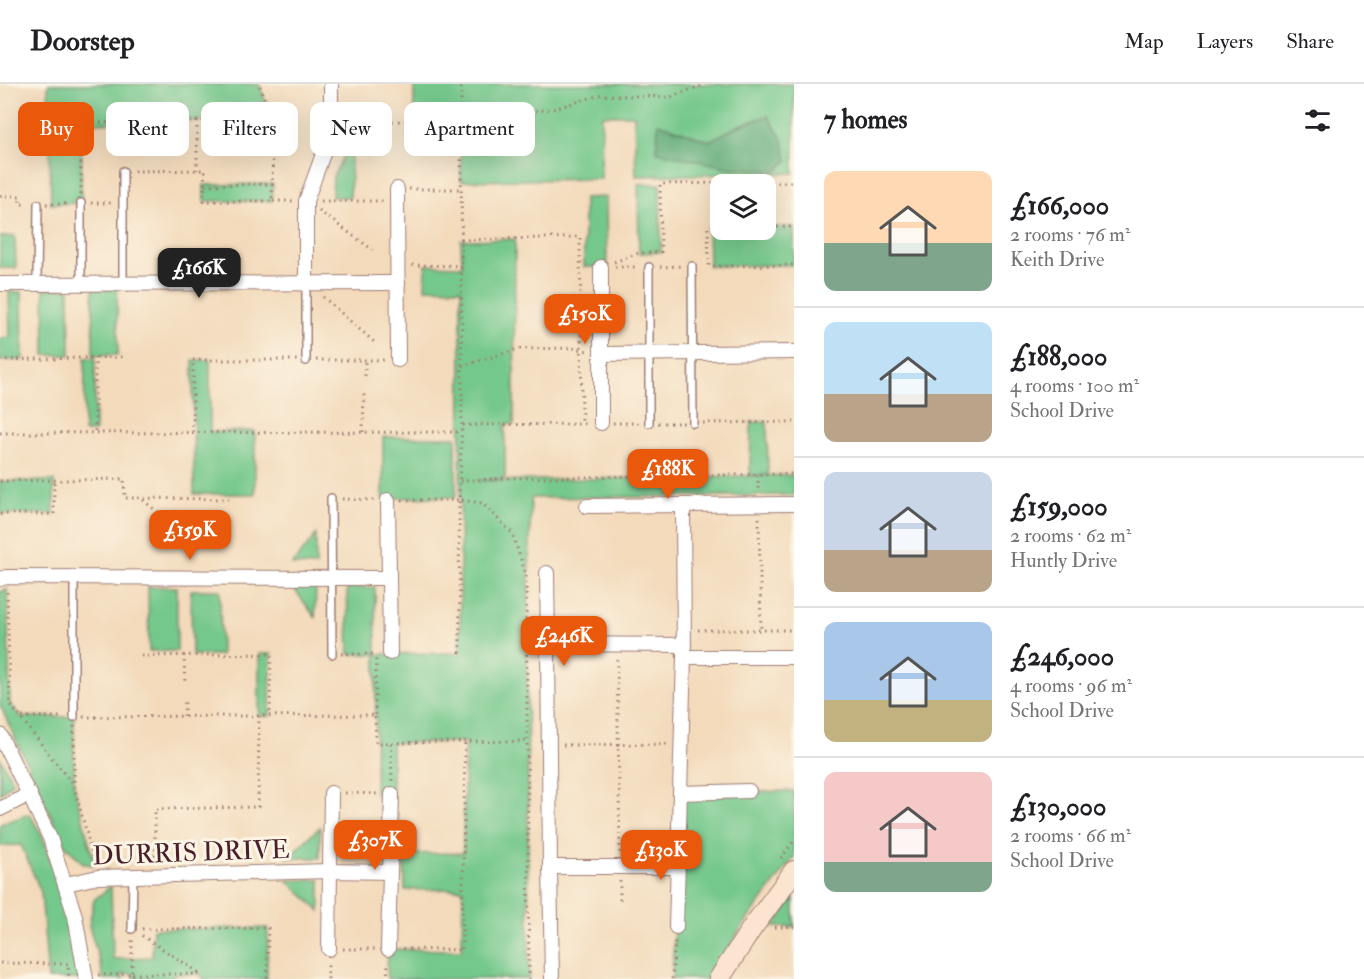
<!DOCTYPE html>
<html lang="en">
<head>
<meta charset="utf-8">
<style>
	body { margin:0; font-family:"IM FELL Double Pica",serif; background:#f2f2f2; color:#202124; height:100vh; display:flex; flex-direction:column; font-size:22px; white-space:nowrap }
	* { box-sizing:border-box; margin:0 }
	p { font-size:20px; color:#757577 }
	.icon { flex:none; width:33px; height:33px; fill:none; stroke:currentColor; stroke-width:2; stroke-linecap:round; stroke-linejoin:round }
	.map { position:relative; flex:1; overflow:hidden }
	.side { display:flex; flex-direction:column; background:#fff; width:570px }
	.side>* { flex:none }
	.top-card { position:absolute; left:18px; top:18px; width:570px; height:54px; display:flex; gap:12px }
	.buttons { position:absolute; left:710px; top:90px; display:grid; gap:12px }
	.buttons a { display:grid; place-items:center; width:66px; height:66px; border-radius:12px; background:#fff; box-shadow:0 6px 24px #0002; font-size:30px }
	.price { position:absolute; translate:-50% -51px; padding:0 14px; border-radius:12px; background:#ea580c; color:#fff; font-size:20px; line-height:39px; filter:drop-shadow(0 2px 3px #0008) }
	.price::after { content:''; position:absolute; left:50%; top:36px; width:18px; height:14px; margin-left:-9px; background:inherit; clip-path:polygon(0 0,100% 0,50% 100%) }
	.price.on { background:#222; color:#fff }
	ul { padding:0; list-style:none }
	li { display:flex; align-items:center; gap:18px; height:150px; padding:0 30px }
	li+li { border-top:2px solid #e0e0e0 }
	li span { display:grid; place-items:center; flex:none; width:168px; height:120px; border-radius:12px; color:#555 }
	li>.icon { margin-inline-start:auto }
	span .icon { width:72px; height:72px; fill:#fffc; stroke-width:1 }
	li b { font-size:26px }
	h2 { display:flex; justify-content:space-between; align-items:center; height:72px; padding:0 30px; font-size:26px }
	.chip { padding:0 21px; border-radius:12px; background:#fff; box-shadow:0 6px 24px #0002; font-size:21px; line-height:54px }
	.chip.on { background:#ea580c; color:#fff }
	header { display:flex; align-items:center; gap:36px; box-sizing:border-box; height:84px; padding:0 30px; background:#fff; border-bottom:2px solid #e0e0e0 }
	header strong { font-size:28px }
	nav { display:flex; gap:33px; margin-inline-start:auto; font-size:21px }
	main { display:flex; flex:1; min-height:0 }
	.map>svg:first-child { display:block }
	.green { fill:#74c88c; stroke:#5f745c; stroke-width:1.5 }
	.forest { fill:#5fac78; stroke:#546652; stroke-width:1.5 }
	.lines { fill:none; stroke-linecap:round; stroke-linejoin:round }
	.lane-casing { stroke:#9e7c73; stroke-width:10 }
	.street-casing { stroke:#9e7c73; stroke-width:16 }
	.secondary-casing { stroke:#9e7c73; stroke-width:22 }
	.path { stroke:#9e7c73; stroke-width:3; stroke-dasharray:1.5 4.5; stroke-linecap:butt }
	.lane { stroke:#fff; stroke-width:7 }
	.street { stroke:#fff; stroke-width:14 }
	.secondary { stroke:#fce5d0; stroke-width:20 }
	.labels { text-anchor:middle; stroke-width:6; stroke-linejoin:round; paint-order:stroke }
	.street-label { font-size:26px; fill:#4a1f2b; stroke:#fcf5e5 }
</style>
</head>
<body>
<header>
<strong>Doorstep</strong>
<nav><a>Map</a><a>Layers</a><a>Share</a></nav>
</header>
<main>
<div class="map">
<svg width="794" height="895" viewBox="0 0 794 895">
	<rect width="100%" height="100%" fill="#fcf5e5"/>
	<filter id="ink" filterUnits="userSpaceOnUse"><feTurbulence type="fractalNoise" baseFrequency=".0167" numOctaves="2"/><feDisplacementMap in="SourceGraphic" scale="12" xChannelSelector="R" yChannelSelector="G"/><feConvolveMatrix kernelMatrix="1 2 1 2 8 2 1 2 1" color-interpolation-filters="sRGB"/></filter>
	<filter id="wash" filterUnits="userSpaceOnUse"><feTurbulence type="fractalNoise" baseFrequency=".008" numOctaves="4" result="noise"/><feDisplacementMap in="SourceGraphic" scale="24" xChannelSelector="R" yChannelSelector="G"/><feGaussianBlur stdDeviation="1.35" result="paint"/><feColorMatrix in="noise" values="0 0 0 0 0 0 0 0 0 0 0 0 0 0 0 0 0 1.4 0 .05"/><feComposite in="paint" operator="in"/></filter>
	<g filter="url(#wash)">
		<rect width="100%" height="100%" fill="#f3dabb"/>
		<g class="green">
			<path d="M48,0H259L273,38L197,37L82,39L81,119L51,120Z"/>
			<path d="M414,0H794V89L636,92L634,31H602L601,95L461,97V35L414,36Z"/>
			<path d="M352,54L350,113H332L333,93Z"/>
			<path d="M273,100L272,117H204V101Z"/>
			<path d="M638,100H660L661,168L639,169Z"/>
			<path d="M606,113L607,183H584V114Z"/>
			<path d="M765,143H794V181L709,182L708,144L765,146Z"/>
			<path d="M15,152L16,184H0V153Z"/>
			<path d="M515,155L514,340L505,341V394L478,397L794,391V411L531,414L527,570L529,895H387L388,865L462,866L463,805L405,806L404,770L463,769L465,658L392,659V710H375L376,570H349L347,504L375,503L376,570L460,569L461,205L425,204L426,181L462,182L461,156Z"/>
			<path d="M44,205H69L70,271H45Z"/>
			<path d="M93,205H117L118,271H93Z"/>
			<path d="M9,208H22L23,276H0V254L10,253Z"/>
			<path d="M85,274H95V348H84Z"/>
			<path d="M193,276H210V348L255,347V410H194Z"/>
			<path d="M751,338H767L768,391H750Z"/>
			<path d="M383,353H456V413L383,414Z"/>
			<rect x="0" y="397" width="54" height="33"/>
			<path d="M316,451V482L292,481Z"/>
			<path d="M292,502H316L315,533Z"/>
			<path d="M148,503H177V567H149Z"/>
			<path d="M7,505L10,620L21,633H74V702L95,781L84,780L64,760L0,621V508Z"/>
			<path d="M191,506H220L221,571H192Z"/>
			<path d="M259,570H271L270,632H259Z"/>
			<path d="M0,674L13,697L0,710Z"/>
			<path d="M794,707V773L739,847L710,895H672L680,709Z"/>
			<path d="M30,730L43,754L71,834L80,895H48L41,808L21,761L0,762V740Z"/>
			<path d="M320,743V774H287Z"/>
			<path d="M287,796H320V827Z"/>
			<path d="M111,802L113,875L152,873L153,845L268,844L267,895H204L200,890H174L171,895H135L132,890H122L124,895H103L101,883L89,842L94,816Z"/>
			<path d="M794,814V843H773Z"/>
		</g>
		<path class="forest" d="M768,32L783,56L787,77L777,87L730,84L657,68L658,39L709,57L740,41Z"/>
	</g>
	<g filter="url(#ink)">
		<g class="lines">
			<g class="lane-casing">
				<g id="lane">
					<path d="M123,87V200"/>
					<path d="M692,182L693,339"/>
					<path d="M649,183V339"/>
					<path d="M37,199L38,120"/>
					<path d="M81,199V119"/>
					<path d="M306,277V198"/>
					<path d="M331,414L332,570"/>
					<path d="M74,633V493"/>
					<path d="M132,845L133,792"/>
				</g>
			</g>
			<g class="street-casing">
				<g id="street">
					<path d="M397,105L398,276"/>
					<path d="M601,183V339"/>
					<path d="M306,198V117L331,48V0"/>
					<path d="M0,200L398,199"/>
					<path d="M601,270L794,268"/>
					<path d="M388,416L390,569"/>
					<path d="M587,422L683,421"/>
					<path d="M547,489L548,560"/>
					<path d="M0,495L6,493L387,494"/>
					<path d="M684,573H794"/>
					<path d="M0,651L50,754L75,832L86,895"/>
					<path d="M680,709L749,707"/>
					<path d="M0,725L30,710"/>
					<path d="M550,783L548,560L684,561"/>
					<path d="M66,800L98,793L330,787L390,788"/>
					<path d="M676,843L684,573L683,421L794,420"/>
					<path d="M329,865L331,709"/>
					<path d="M388,865L392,710"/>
					<path d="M552,895L550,783H677"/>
				</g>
			</g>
			<g class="secondary-casing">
				<path id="secondary" d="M719,895L752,844L794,787"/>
			</g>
			<g class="path">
				<path d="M197,37V86"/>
				<path d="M344,39L461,35L553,25L600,11L670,13L706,0"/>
				<path d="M134,87L205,86L204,101"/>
				<path d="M273,100L204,101V117H272L273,38"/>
				<path d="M409,105H461"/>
				<path d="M81,110V39L197,37L273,38L259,0"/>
				<path d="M0,112H20V120H28"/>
				<path d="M273,117H293"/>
				<path d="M321,117H383"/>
				<path d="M91,119H112"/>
				<path d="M46,120H70"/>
				<path d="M319,127L373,166"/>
				<path d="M765,143H794"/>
				<path d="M720,144H708L709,182L794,181"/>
				<path d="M461,156L580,153L582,340"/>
				<path d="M614,178L639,169L661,168L660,100L794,98"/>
				<path d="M412,181L462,182"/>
				<path d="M615,183H638"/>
				<path d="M660,183L683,182"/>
				<path d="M323,213L374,258"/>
				<path d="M0,276L122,273"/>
				<path d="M316,276H384"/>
				<path d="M462,282L518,265L573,264L588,267"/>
				<path d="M365,292V276"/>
				<path d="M613,339H639"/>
				<path d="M658,339H684"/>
				<path d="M703,339L794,338"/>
				<path d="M463,341L588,340"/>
				<path d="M95,347V274"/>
				<path d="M193,348V276H297"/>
				<path d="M363,348L364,310"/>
				<path d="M0,349L462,348"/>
				<path d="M758,391V406"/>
				<path d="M0,397L124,395L125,414L229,415"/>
				<path d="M460,397L505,394L794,390"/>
				<path d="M342,415L374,416"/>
				<path d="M143,416L201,464"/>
				<path d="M402,416H459L482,419L512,449L526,491L529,895"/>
				<path d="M0,430H54V397"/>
				<path d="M759,434L761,546"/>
				<path d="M7,508L10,620L74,702L95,780"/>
				<path d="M698,546H794"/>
				<path d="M460,569L459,416L462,341L461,0"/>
				<path d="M341,570H376"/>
				<path d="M184,571L185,600"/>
				<path d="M141,572L271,570L270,632"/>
				<path d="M617,575L620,769"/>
				<path d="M375,631L376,574"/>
				<path d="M184,632L185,616"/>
				<path d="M22,633H63"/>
				<path d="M83,633L375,631L376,659L529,657"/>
				<path d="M74,642V702"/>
				<path d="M391,659L392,697"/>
				<path d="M563,661L668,660"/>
				<path d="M345,709L380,710"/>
				<path d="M781,774L794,757"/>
				<path d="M155,778V725L258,723L259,632"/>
				<path d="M620,816V797"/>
				<path d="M775,843H794"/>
				<path d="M142,845L268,844L267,895"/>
				<path d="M343,865H375"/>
				<path d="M403,865L462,866L465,658"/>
				<path d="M0,879L68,880L69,895"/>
				<path d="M132,890H201L141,851"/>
				<path d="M98,891L132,890V856"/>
				<path d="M328,895V879"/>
				<path d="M387,895L388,879"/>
				<path d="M672,895L675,855"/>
			</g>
			<use href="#lane" class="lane"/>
			<use href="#street" class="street"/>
			<use href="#secondary" class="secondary"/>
		</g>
	</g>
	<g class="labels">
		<g class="street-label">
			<text transform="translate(191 768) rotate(-2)" y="9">DURRIS DRIVE</text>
		</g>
	</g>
</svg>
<div class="buttons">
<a><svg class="icon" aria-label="layers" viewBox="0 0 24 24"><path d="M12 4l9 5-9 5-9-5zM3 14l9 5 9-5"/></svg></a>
</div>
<b class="price on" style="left:199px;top:215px">£166K</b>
<b class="price" style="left:585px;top:261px">£150K</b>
<b class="price" style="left:668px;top:416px">£188K</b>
<b class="price" style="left:190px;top:477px">£159K</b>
<b class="price" style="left:564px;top:583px">£246K</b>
<b class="price" style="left:375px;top:787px">£307K</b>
<b class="price" style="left:661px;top:797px">£130K</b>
<div class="top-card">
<a class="chip on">Buy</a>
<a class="chip">Rent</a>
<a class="chip">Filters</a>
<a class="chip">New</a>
<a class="chip">Apartment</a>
</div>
</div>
<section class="side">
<h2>7 homes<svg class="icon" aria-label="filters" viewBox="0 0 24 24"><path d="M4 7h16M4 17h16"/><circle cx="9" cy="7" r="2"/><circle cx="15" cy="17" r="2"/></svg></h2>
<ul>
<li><span style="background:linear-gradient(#ffd9b3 60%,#7fa58c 0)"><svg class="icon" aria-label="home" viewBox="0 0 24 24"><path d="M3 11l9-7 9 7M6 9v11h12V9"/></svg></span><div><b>£166,000</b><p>2 rooms · 76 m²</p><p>Keith Drive</p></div></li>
<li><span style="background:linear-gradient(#bfe0f5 60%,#b9a48a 0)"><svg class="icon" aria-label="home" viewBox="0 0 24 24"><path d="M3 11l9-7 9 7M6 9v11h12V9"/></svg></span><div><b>£188,000</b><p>4 rooms · 100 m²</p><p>School Drive</p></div></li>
<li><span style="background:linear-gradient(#c9d6e8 65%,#b9a48a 0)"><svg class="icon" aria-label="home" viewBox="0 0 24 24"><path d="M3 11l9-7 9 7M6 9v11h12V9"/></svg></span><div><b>£159,000</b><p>2 rooms · 62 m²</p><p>Huntly Drive</p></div></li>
<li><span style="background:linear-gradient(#a9c7e8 65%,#c2b280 0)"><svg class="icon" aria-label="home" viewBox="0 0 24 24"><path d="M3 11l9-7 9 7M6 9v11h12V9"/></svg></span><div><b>£246,000</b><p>4 rooms · 96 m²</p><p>School Drive</p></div></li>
<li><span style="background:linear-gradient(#f6c9c9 75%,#7fa58c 0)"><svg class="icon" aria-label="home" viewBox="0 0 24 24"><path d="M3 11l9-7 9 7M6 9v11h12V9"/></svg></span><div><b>£130,000</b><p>2 rooms · 66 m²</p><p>School Drive</p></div></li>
</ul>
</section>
</main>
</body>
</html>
